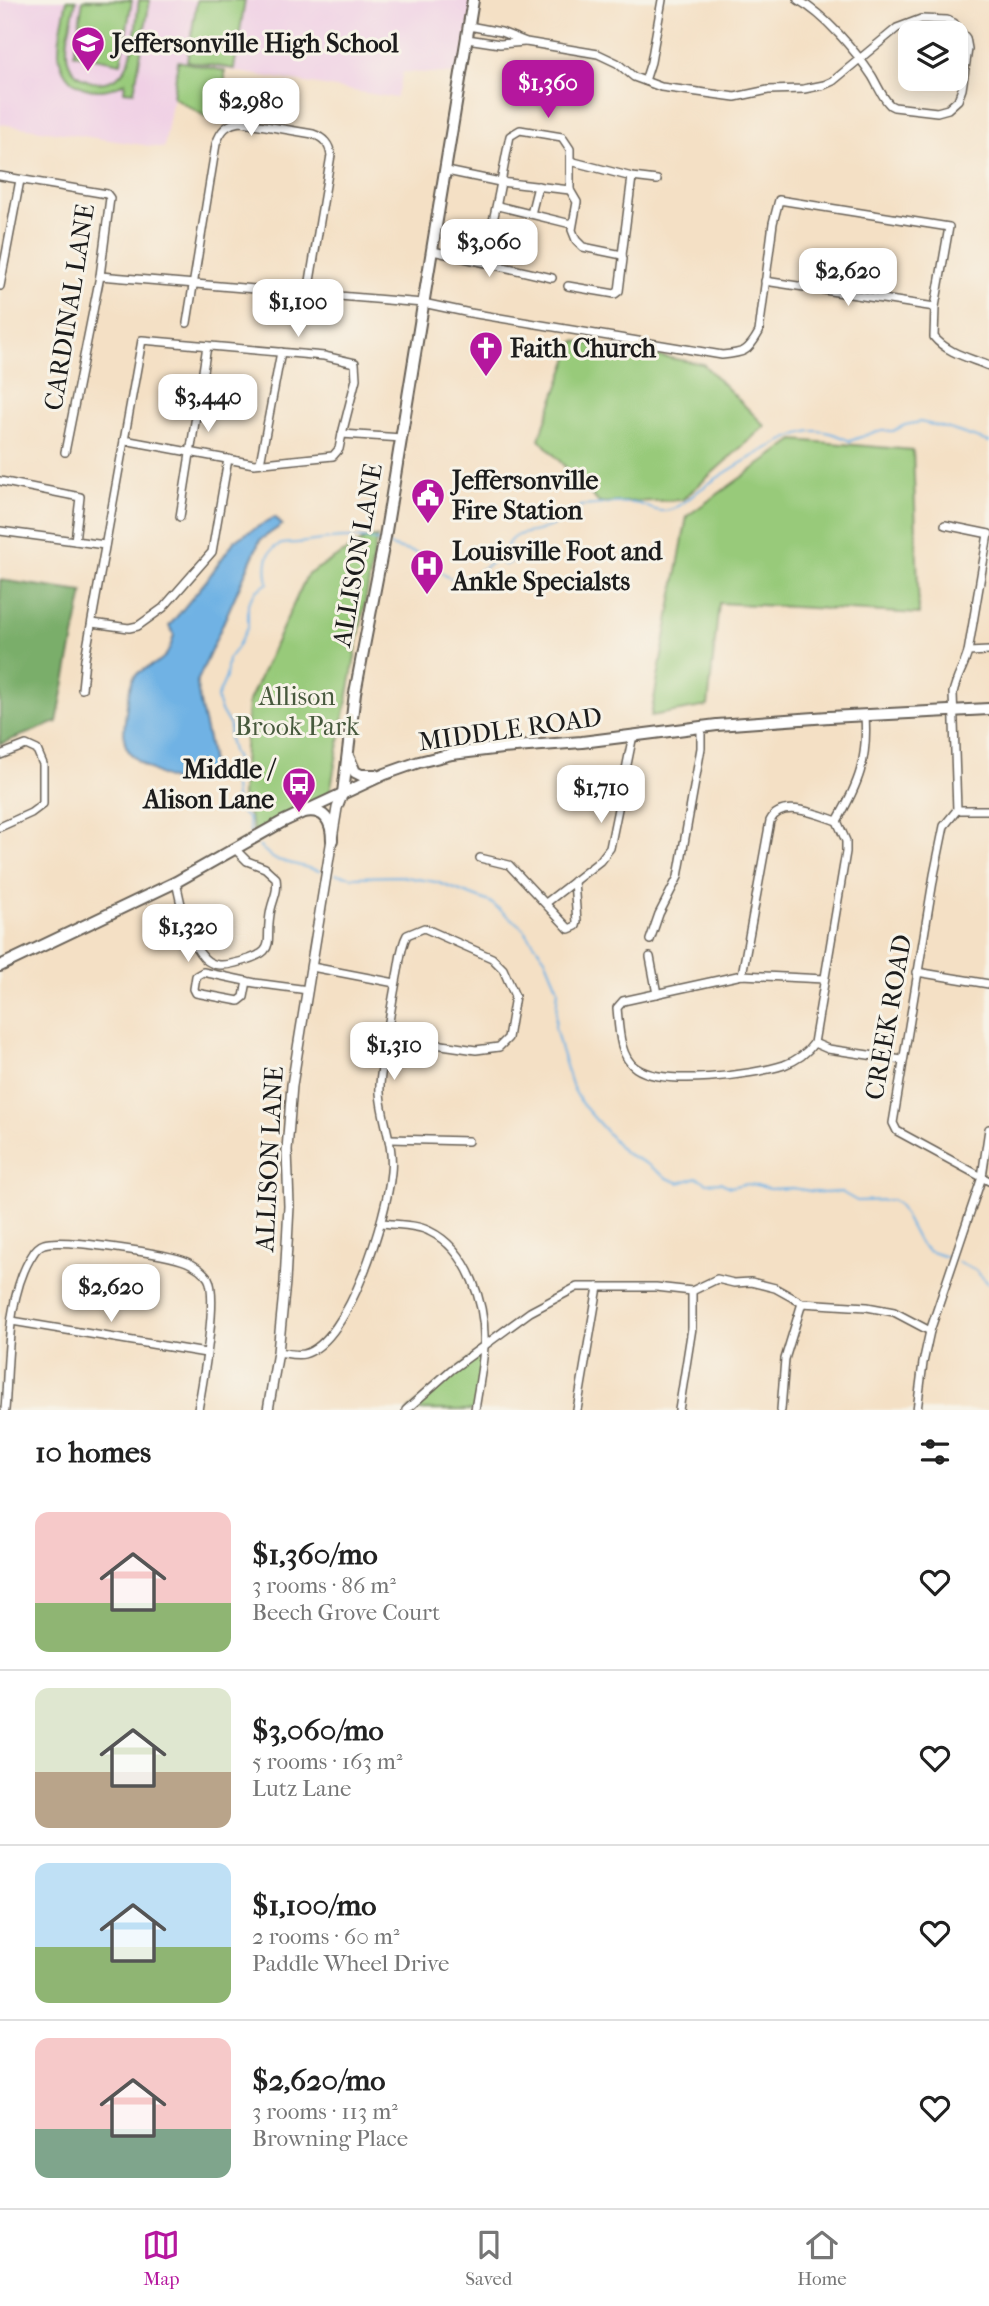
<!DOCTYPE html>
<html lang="en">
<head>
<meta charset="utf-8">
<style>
	body { margin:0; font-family:"IM FELL French Canon",serif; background:#f2f2f2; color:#222; height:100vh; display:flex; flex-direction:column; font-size:26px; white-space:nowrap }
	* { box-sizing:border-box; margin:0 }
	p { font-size:23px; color:#767676 }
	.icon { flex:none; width:38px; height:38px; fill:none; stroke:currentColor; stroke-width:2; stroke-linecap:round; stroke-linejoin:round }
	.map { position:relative; height:1410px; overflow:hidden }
	.sheet { display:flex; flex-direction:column; background:#fff; flex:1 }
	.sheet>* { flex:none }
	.fabs { position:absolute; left:898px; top:21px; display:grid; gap:14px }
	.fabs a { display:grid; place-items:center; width:70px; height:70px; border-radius:14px; background:#fff; box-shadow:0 4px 18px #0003; font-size:35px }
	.price { position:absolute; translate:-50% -60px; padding:0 16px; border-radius:14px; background:#fff; color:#222; font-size:23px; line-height:46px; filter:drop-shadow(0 2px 4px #0008) }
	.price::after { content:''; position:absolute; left:50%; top:42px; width:21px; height:16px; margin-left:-10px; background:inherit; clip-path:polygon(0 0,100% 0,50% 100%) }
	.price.selected { background:#b5179e; color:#fff }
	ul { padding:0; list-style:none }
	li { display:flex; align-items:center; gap:21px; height:175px; padding:0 35px }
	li+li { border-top:2px solid #e0e0e0 }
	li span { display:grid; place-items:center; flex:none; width:196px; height:140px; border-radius:14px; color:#555 }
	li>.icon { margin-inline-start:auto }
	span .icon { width:84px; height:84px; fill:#fffc; stroke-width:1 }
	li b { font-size:30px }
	h2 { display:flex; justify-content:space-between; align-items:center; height:84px; padding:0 35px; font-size:30px }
	.menu { display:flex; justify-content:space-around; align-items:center; height:98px; border-top:2px solid #e0e0e0; background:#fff; font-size:19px; color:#767676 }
	.menu a { display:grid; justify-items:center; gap:4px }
	.menu .selected { color:#b5179e }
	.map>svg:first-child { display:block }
	.built { fill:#f0d0e5 }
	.green { fill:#98ca7a; stroke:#5a734b; stroke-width:2 }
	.forest { fill:#7aae6a; stroke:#4b6543; stroke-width:2 }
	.water { fill:#70b2e4; stroke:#466780; stroke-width:2 }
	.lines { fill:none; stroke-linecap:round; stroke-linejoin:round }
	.stream { stroke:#70b2e4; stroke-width:2 }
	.minor-casing { stroke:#686157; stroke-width:10 }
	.tertiary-casing { stroke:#686157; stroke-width:12 }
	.secondary-casing { stroke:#686157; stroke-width:14 }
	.minor { stroke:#fff; stroke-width:7 }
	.tertiary { stroke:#fff; stroke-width:9 }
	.secondary { stroke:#fff; stroke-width:10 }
	.labels { text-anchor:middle; stroke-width:6; stroke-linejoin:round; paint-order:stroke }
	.poi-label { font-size:26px; font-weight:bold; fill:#1c1c1c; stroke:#f7f3e8; text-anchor:start }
	.street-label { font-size:26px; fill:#1c1c1c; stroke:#f7f3e8 }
	.park-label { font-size:26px; fill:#47593d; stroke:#f7f3e8 }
</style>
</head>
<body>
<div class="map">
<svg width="989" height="1410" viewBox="0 0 989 1410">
	<rect width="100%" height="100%" fill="#f7f3e8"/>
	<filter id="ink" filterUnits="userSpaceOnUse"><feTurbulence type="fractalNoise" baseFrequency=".0143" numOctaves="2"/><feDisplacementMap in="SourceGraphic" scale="14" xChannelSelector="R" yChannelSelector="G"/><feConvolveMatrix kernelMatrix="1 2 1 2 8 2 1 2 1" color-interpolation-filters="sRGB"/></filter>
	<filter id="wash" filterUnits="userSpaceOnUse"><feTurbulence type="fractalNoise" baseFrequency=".00686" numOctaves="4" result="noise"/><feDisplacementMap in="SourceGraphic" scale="28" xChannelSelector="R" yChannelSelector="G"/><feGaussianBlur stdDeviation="1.57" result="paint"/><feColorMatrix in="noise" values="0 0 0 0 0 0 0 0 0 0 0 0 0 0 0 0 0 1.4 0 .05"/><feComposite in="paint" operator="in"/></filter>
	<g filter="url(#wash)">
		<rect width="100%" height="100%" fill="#f4e0c5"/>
		<path class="built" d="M0,0H473L461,74L403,72L396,98L179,62L164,148L0,124Z"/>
		<g class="green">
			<path d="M67,0H76C73,18 64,42 68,60C76,87 115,91 127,65C136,46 136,20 139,0H150L134,92L124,91L125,82C99,99 62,89 59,54C58,37 64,17 67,0Z"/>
			<path d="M83,0H132L121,63L74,54Z"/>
			<path d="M197,0H245L234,69L187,61Z"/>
			<path d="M178,61L225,71V120L218,124L173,97Z"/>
			<path d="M575,341L703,364L765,426L682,500L599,503L539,439Z"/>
			<path d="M794,440L913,450L919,614L719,603L708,706L651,716L687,516Z"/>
			<path d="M369,537H377L330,792L256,837L242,795L248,703L307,575Z"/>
			<path d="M484,1347L475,1410H409Z"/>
		</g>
		<path class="forest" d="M0,580L83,592L57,722L0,744Z"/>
		<path class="water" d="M275,517L282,525L260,540L197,682C199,712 211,738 212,768C206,774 199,782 189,783C172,784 133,763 126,746C121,737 128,692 132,681C138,667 157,667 166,655C170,650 172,641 174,635L169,626L206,581L235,540Z"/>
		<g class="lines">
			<g class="stream">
				<path d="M389,545C401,551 418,551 426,557C433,561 436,568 442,573C462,590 479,568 497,560L505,565L511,562L514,557L507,545C516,530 529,535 543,529C558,524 555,522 571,522L574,513L580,506C600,506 619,500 639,504C647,506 656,512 664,511C678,510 690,497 701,489C722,474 790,431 814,431C827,430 839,436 850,441L877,431H893L905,425L920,422L946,428L989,442"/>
				<path d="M250,832L248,819C232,806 236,796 233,777L238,771V764L232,751L229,738L230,726L220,709L217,698L226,677L228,659L236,649L248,627V603L256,591L268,583C266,573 264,559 272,550C279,542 287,544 297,543C326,540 351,534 380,542"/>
				<path d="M259,846L274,859L320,871"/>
				<path d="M336,874L354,877L400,876L436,882L490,902L522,927L545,958L558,989L555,1027L561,1050L573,1088L582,1104L625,1153L647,1164L667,1178L680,1183L697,1177L707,1183L720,1182L730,1187L744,1184L757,1185L769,1189L792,1188L823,1193L841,1192L857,1201L892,1200L899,1205L919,1243L928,1251L953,1259"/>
				<path d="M958,1262L975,1270L989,1284"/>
			</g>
		</g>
	</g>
	<g filter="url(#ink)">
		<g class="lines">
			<g class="minor-casing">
				<g id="minor">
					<path d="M469,26L501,32L526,42L598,54L617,63L634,77L661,87L735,97L768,90L804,89L824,85L833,81L897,28L921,19L947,20L954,23L966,38L968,49L962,89L958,100L948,109L937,112L894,107L890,105C882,97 878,86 872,76C855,50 825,15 798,0"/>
					<path d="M467,39L500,44L525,42"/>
					<path d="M645,81L651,62L662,0"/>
					<path d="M570,161L632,177L657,180"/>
					<path d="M447,171L500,182L570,190"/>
					<path d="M0,176L107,194L110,198L100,276L65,452"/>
					<path d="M498,206L571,224"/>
					<path d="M531,214L538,186"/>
					<path d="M489,237C498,204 503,169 510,136L520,130L562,137L570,149V190L577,202L572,230L576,240L583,247L622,255L623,259L619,291L615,294L568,286"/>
					<path d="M433,251L552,278"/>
					<path d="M622,255L632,177"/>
					<path d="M100,276L423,303L470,313L722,355C744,353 748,352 759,332L773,223L779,200L949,227L935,307L934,337C947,353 970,358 989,366"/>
					<path d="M765,281L935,307"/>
					<path d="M0,286L20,180"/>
					<path d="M187,323L216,144C221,130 227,123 242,122L313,134C324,138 329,144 331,155L308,293"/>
					<path d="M124,440L254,464L333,456L339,449L342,434L402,438"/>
					<path d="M260,463L281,352"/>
					<path d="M0,481L80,497L75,541"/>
					<path d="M180,517L207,346"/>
					<path d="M945,525L989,534"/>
					<path d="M0,531L105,545"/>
					<path d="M92,623L129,628L138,626L163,608L212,552L228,459"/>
					<path d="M968,652L989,651"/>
					<path d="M82,689L85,659L142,340L324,356L355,363L356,379L342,434"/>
					<path d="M0,755L26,745L37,750L43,764V804L31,813L0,827"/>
					<path d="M957,810L944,826L934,875L893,1123L897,1131L989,1181"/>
					<path d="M957,810L953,693C956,678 964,667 968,652L988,534"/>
					<path d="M957,810H989"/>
					<path d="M480,858L509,865L569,929L576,926L577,922L574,881"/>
					<path d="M176,882C182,907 186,939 204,958C213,967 224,966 235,963C282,951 263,945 271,909C274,896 278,893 276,878L265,868L247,861L235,849"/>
					<path d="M546,903L600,861L610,848L633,735"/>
					<path d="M650,940L659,914L678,877L701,748V727"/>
					<path d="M650,957L657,994"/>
					<path d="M312,967L395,983"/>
					<path d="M917,972L989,984"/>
					<path d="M742,975L770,821C781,798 819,815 837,821"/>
					<path d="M824,979L742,975L623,1001L617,1008C619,1027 619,1057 636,1068C664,1087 753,1075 784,1065C795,1061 807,1053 814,1043L846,852V841L837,821C859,783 868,760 865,716"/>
					<path d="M247,981L244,997L239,1001L196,993L194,989L196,976L203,972L255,983L308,990"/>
					<path d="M814,1043L828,1049L902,1060"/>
					<path d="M390,1139L468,1141"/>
					<path d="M382,1223C396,1225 416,1224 429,1231C469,1250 486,1305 484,1346C483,1367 478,1389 475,1410"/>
					<path d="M12,1321L206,1353"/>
					<path d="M278,1352C286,1353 296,1356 304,1354C350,1342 387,1214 391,1172C394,1144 382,1120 380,1093C379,1079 383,1064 385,1050C388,1024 393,997 398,971C400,960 401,946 407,935L424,928L492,958L503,969L515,996L508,1038L499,1047L476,1050L387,1037"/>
					<path d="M5,1410C9,1363 6,1294 33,1254C35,1250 40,1245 44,1244C62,1238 169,1254 187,1262C194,1265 203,1271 208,1278C219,1296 202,1386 198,1410"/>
					<path d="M406,1410L451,1370L530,1312L577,1287H656L692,1291L717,1279L734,1283L751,1282L775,1288L802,1303L867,1307L894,1312L930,1331"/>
					<path d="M577,1410L598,1287"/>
					<path d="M679,1410L692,1328V1291"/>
					<path d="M781,1410L785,1359L802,1303"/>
					<path d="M917,1410L923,1363L930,1331L982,1177L989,1129"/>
				</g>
			</g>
			<g class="tertiary-casing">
				<path id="tertiary" d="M268,1410L278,1352L285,1282L289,1206L287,1150L292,1085L337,808L343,793"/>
			</g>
			<g class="secondary-casing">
				<g id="secondary">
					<path d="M349,758L355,772L361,775H375"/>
					<path d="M343,793L355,693L385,537L473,0"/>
					<path d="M304,812C325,808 332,822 332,840"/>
					<path d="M0,966L176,882L282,822L385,774L419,762L452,754L502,748L582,742L717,725L829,717L989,709"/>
				</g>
			</g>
			<use href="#minor" class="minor"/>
			<use href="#tertiary" class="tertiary"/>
			<use href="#secondary" class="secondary"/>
		</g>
	</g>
	<defs>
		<g id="school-pin" transform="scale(1.75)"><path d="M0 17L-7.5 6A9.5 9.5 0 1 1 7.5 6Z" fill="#b5179e" stroke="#f7f3e8"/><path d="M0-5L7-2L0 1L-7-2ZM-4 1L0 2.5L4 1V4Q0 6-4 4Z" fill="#fff"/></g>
		<g id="church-pin" transform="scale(1.75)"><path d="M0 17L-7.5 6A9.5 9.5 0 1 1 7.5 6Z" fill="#b5179e" stroke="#f7f3e8"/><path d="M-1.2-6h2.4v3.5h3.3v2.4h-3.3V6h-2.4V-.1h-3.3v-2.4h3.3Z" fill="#fff"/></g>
		<g id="civic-pin" transform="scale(1.75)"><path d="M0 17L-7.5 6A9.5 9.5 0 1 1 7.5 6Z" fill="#b5179e" stroke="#f7f3e8"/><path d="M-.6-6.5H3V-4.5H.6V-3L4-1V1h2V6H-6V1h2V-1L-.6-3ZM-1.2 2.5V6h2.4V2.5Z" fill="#fff"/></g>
		<g id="hospital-pin" transform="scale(1.75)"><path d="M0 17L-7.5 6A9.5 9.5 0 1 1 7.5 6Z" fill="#b5179e" stroke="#f7f3e8"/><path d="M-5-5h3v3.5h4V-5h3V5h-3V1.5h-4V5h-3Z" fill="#fff"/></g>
		<g id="bus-pin" transform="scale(1.75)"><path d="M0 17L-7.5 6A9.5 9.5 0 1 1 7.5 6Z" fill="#b5179e" stroke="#f7f3e8"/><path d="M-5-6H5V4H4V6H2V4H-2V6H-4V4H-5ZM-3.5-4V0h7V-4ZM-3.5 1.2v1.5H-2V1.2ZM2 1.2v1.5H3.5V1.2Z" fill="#fff"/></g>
	</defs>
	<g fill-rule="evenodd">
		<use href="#school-pin" x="88" y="43"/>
		<use href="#church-pin" x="486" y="348"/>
		<use href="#civic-pin" x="428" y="495"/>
		<use href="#hospital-pin" x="427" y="566"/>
		<use href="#bus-pin" x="299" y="784"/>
	</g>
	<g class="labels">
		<g class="poi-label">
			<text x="112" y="52">Jeffersonville High School</text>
			<text x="510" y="357">Faith Church</text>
			<text x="452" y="489">Jeffersonville<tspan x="452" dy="30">Fire Station</tspan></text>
			<text x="452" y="560">Louisville Foot and<tspan x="452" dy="30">Ankle Specialsts</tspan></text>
			<text x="274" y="778" text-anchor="end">Middle /<tspan x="274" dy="30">Alison Lane</tspan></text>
		</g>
		<g class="street-label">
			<text transform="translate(69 307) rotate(-81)" y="9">CARDINAL LANE</text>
			<text transform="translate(357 555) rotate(-80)" y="9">ALLISON LANE</text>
			<text transform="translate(510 729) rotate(-8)" y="9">MIDDLE ROAD</text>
			<text transform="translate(888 1017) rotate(-80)" y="9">CREEK ROAD</text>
			<text transform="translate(269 1159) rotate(-87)" y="9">ALLISON LANE</text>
		</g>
		<g class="park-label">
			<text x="297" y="705">Allison<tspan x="297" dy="30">Brook Park</tspan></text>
		</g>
	</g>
</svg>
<div class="fabs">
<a><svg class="icon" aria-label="layers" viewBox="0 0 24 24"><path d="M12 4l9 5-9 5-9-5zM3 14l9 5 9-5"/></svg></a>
</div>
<b class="price selected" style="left:548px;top:120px">$1,360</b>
<b class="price" style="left:251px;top:138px">$2,980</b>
<b class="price" style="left:489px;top:279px">$3,060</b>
<b class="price" style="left:848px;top:308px">$2,620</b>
<b class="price" style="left:298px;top:339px">$1,100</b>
<b class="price" style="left:208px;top:434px">$3,440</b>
<b class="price" style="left:601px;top:825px">$1,710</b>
<b class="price" style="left:188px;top:964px">$1,320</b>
<b class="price" style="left:394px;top:1082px">$1,310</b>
<b class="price" style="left:111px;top:1324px">$2,620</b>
</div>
<section class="sheet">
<h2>10 homes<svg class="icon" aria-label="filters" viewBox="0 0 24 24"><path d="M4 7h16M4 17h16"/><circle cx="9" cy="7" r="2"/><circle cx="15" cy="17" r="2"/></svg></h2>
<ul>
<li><span style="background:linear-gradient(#f6c9c9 65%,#8fb573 0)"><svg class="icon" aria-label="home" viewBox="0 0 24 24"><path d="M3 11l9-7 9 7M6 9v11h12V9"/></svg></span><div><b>$1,360/mo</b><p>3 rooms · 86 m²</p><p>Beech Grove Court</p></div><svg class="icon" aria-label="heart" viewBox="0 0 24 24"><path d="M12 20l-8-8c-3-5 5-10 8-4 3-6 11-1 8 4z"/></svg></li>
<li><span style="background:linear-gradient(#dfe7d0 60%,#b9a48a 0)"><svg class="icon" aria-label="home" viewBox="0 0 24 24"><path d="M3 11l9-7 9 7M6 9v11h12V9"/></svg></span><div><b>$3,060/mo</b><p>5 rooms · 163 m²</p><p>Lutz Lane</p></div><svg class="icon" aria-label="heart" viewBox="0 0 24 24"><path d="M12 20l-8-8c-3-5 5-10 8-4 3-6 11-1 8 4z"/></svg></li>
<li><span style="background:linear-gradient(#bfe0f5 60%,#8fb573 0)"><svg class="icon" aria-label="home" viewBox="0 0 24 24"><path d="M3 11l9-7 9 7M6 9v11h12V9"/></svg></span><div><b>$1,100/mo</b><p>2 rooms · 60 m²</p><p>Paddle Wheel Drive</p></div><svg class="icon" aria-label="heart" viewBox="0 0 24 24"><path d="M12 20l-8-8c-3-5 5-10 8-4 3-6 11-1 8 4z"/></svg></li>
<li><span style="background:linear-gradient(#f6c9c9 65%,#7fa58c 0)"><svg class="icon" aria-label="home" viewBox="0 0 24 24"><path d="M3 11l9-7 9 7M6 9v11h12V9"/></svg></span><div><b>$2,620/mo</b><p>3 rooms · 113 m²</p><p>Browning Place</p></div><svg class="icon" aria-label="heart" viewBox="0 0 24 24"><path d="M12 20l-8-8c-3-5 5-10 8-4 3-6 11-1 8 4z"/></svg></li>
</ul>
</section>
<nav class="menu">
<a class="selected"><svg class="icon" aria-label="map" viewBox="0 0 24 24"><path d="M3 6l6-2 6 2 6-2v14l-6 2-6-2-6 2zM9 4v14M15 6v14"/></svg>Map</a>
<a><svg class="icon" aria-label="saved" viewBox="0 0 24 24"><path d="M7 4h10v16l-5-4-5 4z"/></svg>Saved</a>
<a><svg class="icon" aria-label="home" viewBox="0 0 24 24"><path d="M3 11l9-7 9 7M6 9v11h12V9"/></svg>Home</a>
</nav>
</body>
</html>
